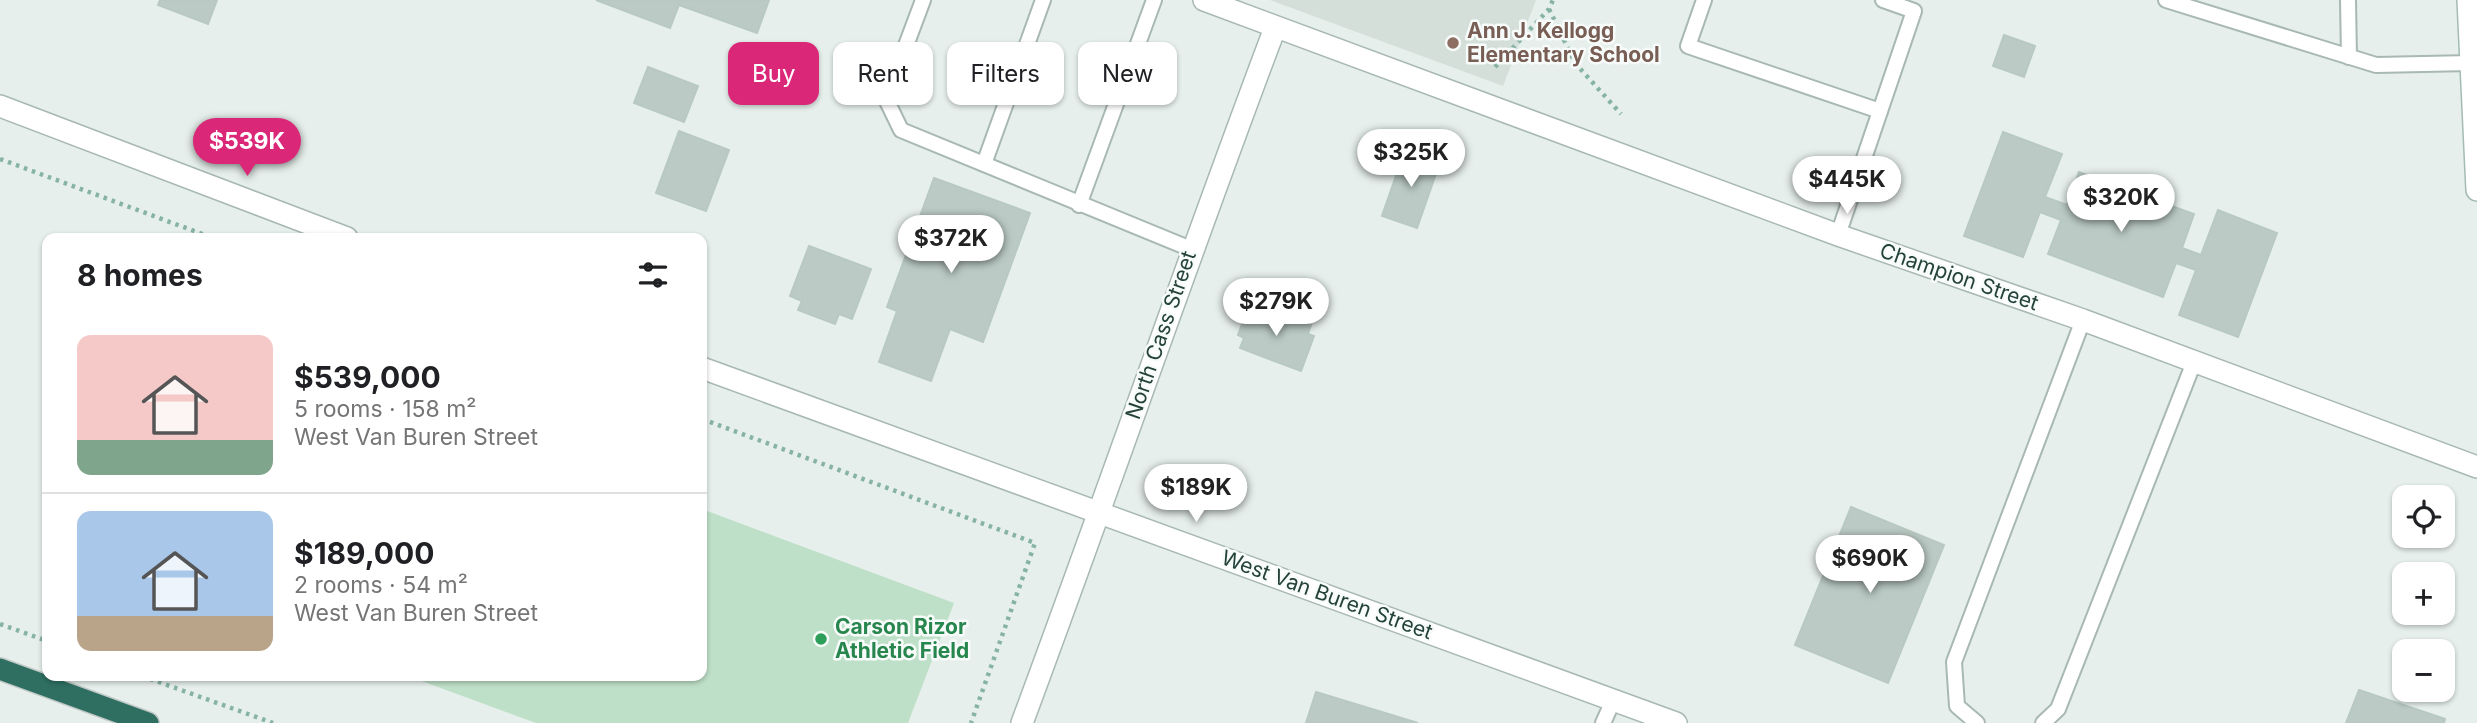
<!DOCTYPE html>
<html lang="en">
<head>
<meta charset="utf-8">
<style>
	body { margin:0; font-family:Inter,sans-serif; background:#f2f2f2; color:#202124; height:100vh; display:flex; flex-direction:column; font-size:26px; white-space:nowrap }
	* { box-sizing:border-box; margin:0 }
	p { font-size:23px; color:#757577 }
	.icon { flex:none; width:38px; height:38px; fill:none; stroke:currentColor; stroke-width:2; stroke-linecap:round; stroke-linejoin:round }
	.map { position:relative; flex:1; overflow:hidden }
	.side { position:absolute; left:42px; top:233px; width:665px; height:448px; display:flex; flex-direction:column; background:#fff; border-radius:14px; box-shadow:0 2px 5px #0004 }
	.side>* { flex:none }
	.banner { position:absolute; left:728px; top:42px; width:665px; height:63px; display:flex; gap:14px }
	.tools { position:absolute; left:2392px; top:485px; display:grid; gap:14px }
	.tools a { display:grid; place-items:center; width:63px; height:63px; border-radius:14px; background:#fff; box-shadow:0 2px 5px #0004; font-size:35px }
	.price { position:absolute; translate:-50% -60px; padding:0 16px; border-radius:24px; background:#fff; color:#222; font-size:23px; line-height:46px; filter:drop-shadow(0 2px 4px #0008) }
	.price::after { content:''; position:absolute; left:50%; top:42px; width:21px; height:16px; margin-left:-10px; background:inherit; clip-path:polygon(0 0,100% 0,50% 100%) }
	.price.current { background:#db2777; color:#fff }
	ul { padding:0; list-style:none }
	li { display:flex; align-items:center; gap:21px; height:175px; padding:0 35px }
	li+li { border-top:2px solid #e0e0e0 }
	li span { display:grid; place-items:center; flex:none; width:196px; height:140px; border-radius:14px; color:#555 }
	li>.icon { margin-inline-start:auto }
	span .icon { width:84px; height:84px; fill:#fffc; stroke-width:1 }
	li b { font-size:30px }
	h2 { display:flex; justify-content:space-between; align-items:center; height:84px; padding:0 35px; font-size:30px }
	.tag { padding:0 24px; border-radius:14px; background:#fff; box-shadow:0 2px 5px #0004; font-size:24px; line-height:63px }
	.tag.current { background:#db2777; color:#fff }
	.map>svg:first-child { display:block }
	.built { fill:#d4dfda }
	.green { fill:#bfe0c8 }
	.building { fill:#bbcac4; stroke:#b8c9c2; stroke-width:2 }
	.lines { fill:none; stroke-linecap:round; stroke-linejoin:round }
	.lane-casing { stroke:#a8b8b2; stroke-width:18 }
	.street-casing { stroke:#a8b8b2; stroke-width:24 }
	.secondary-casing { stroke:#a4bbb3; stroke-width:24 }
	.highway-casing { stroke:#c2cac8; stroke-width:24 }
	.path { stroke:#86b3a5; stroke-width:4.5; stroke-dasharray:3.5 5; stroke-linecap:butt }
	.lane { stroke:#fff; stroke-width:14 }
	.street { stroke:#fff; stroke-width:21 }
	.secondary { stroke:#fff; stroke-width:21 }
	.highway { stroke:#2f6f62; stroke-width:21 }
	.education-dot { fill:#8d6e63; stroke:#f7fbf9; stroke-width:2.5 }
	.leisure-dot { fill:#2e9e5b; stroke:#f7fbf9; stroke-width:2.5 }
	.labels { text-anchor:middle; stroke-width:5; stroke-linejoin:round; paint-order:stroke }
	.education-label { font-size:21px; font-weight:bold; fill:#785e54; stroke:#f7fbf9; text-anchor:start }
	.street-label { font-size:21px; fill:#24423a; stroke:#f7fbf9 }
	.leisure-label { font-size:21px; font-weight:bold; fill:#27864d; stroke:#f7fbf9; text-anchor:start }
</style>
</head>
<body>
<div class="map">
<svg width="2477" height="723" viewBox="0 0 2477 723">
	<rect width="100%" height="100%" fill="#e6efeb"/>
	<path class="built" d="M1270,0H1536L1503,86Z"/>
	<path class="green" d="M702,509L954,603L908,723H536L408,676H702Z"/>
	<g class="building">
		<path d="M160,0H217L208,24L158,5Z"/>
		<path d="M596,0H769L757,33L679,5L670,28Z"/>
		<path d="M2004,35L2035,46L2024,77L1993,66Z"/>
		<path d="M648,67L698,86L684,122L634,103Z"/>
		<path d="M679,131L729,150L706,211L656,193Z"/>
		<path d="M2003,132L2062,154L2045,197L2067,205L2079,172L2194,214L2182,248L2201,255L2218,210L2277,233L2238,337L2179,315L2196,270L2176,263L2163,297L2048,254L2061,220L2040,212L2023,257L1964,236Z"/>
		<path d="M1405,150L1440,162L1417,228L1382,216Z"/>
		<path d="M934,178L1030,213L983,342L950,329L931,381L879,362L897,311L887,307Z"/>
		<path d="M809,246L871,269L852,319L839,314L835,324L798,310L802,301L790,296Z"/>
		<path d="M1248,308L1269,315L1271,311L1311,325L1308,334L1314,336L1301,371L1240,348L1244,338L1238,335Z"/>
		<path d="M1851,507L1944,545L1888,683L1795,645Z"/>
		<path d="M2359,690L2445,719L2444,723H2346Z"/>
		<path d="M1316,692L1418,723H1306Z"/>
	</g>
	<g class="lines">
		<g class="lane-casing">
			<g id="lane">
				<path d="M923,0L886,99L901,130L1191,249"/>
				<path d="M1704,0L1688,46L1880,111"/>
				<path d="M2166,0L2376,65L2471,63"/>
				<path d="M2348,0L2349,57"/>
				<path d="M984,164L1043,0"/>
				<path d="M1079,205L1154,0"/>
				<path d="M1838,235L1914,11L1883,0"/>
				<path d="M1603,723L1613,701"/>
				<path d="M1977,723L1957,706L1954,662L2083,320"/>
				<path d="M2043,723L2058,709L2194,362"/>
			</g>
		</g>
		<g class="street-casing">
			<g id="street">
				<path d="M1204,0L1838,235L2083,320L2477,467"/>
				<path d="M0,106L347,238"/>
				<path d="M702,368L1676,723"/>
				<path d="M1022,723C1108,492 1188,258 1275,28"/>
			</g>
		</g>
		<g class="secondary-casing">
			<path id="secondary" d="M2468,0L2477,190"/>
		</g>
		<g class="highway-casing">
			<path id="highway" d="M0,669L148,723"/>
		</g>
		<g class="path">
			<path d="M1549,9L1575,63L1621,114"/>
			<path d="M1495,67L1549,9L1553,0"/>
			<path d="M0,159L213,238"/>
			<path d="M702,419L1035,543L971,723"/>
			<path d="M0,624L47,641"/>
			<path d="M142,676L273,723"/>
		</g>
		<use href="#lane" class="lane"/>
		<use href="#street" class="street"/>
		<use href="#secondary" class="secondary"/>
		<use href="#highway" class="highway"/>
	</g>
	<circle class="education-dot" cx="1453" cy="43" r="7"/>
	<circle class="leisure-dot" cx="821" cy="639" r="7"/>
	<g class="labels">
		<g class="education-label">
			<text x="1467" y="38">Ann J. Kellogg<tspan x="1467" dy="24">Elementary School</tspan></text>
		</g>
		<g class="street-label">
			<text transform="translate(1959 277) rotate(19)" y="7">Champion Street</text>
			<text transform="translate(1161 335) rotate(-71)" y="7">North Cass Street</text>
			<text transform="translate(1327 595) rotate(20)" y="7">West Van Buren Street</text>
		</g>
		<g class="leisure-label">
			<text x="835" y="634">Carson Rizor<tspan x="835" dy="24">Athletic Field</tspan></text>
		</g>
	</g>
</svg>
<div class="tools">
<a><svg class="icon" aria-label="locate" viewBox="0 0 24 24"><circle cx="12" cy="12" r="6"/><path d="M12 2v4M12 18v4M2 12h4M18 12h4"/></svg></a>
<a>+</a>
<a>−</a>
</div>
<b class="price current" style="left:247px;top:178px">$539K</b>
<b class="price" style="left:1411px;top:189px">$325K</b>
<b class="price" style="left:1847px;top:216px">$445K</b>
<b class="price" style="left:2121px;top:234px">$320K</b>
<b class="price" style="left:951px;top:275px">$372K</b>
<b class="price" style="left:1276px;top:338px">$279K</b>
<b class="price" style="left:1196px;top:524px">$189K</b>
<b class="price" style="left:1870px;top:595px">$690K</b>
<div class="banner">
<a class="tag current">Buy</a>
<a class="tag">Rent</a>
<a class="tag">Filters</a>
<a class="tag">New</a>
</div>
<section class="side">
<h2>8 homes<svg class="icon" aria-label="filters" viewBox="0 0 24 24"><path d="M4 7h16M4 17h16"/><circle cx="9" cy="7" r="2"/><circle cx="15" cy="17" r="2"/></svg></h2>
<ul>
<li><span style="background:linear-gradient(#f6c9c9 75%,#7fa58c 0)"><svg class="icon" aria-label="home" viewBox="0 0 24 24"><path d="M3 11l9-7 9 7M6 9v11h12V9"/></svg></span><div><b>$539,000</b><p>5 rooms · 158 m²</p><p>West Van Buren Street</p></div></li>
<li><span style="background:linear-gradient(#a9c7e8 75%,#b9a48a 0)"><svg class="icon" aria-label="home" viewBox="0 0 24 24"><path d="M3 11l9-7 9 7M6 9v11h12V9"/></svg></span><div><b>$189,000</b><p>2 rooms · 54 m²</p><p>West Van Buren Street</p></div></li>
</ul>
</section>
</div>
</body>
</html>
